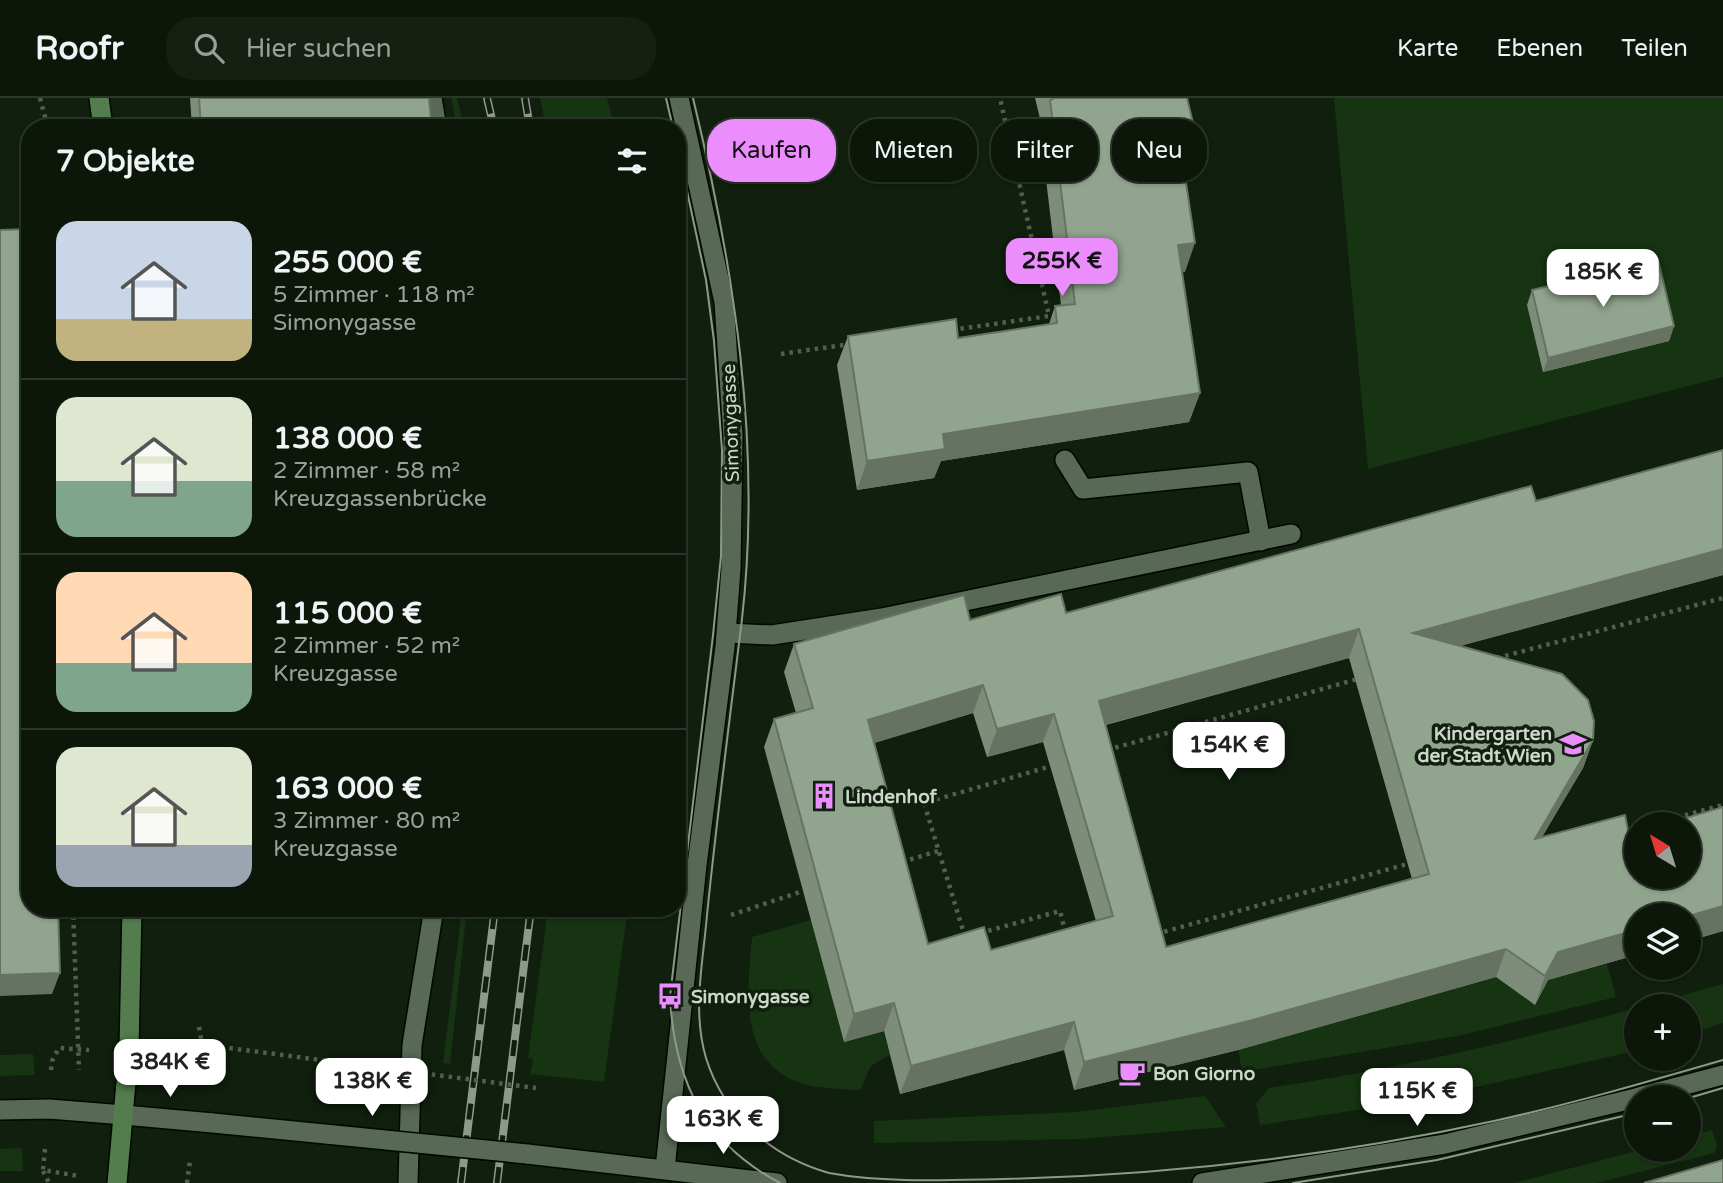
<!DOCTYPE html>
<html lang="de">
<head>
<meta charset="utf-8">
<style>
	body { margin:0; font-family:"Varela Round",sans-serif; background:#152013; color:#f1f3f6; height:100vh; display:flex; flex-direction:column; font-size:26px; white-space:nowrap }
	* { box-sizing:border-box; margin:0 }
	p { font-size:23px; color:#9a9f9c }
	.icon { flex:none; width:38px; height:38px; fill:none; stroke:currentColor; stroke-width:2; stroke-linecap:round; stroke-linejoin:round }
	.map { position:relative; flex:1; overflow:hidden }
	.sheet { position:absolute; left:21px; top:21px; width:665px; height:798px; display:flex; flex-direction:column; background:#0c170a; border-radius:28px; box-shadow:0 2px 5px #0004,0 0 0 2px #2c362b }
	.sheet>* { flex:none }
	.banner { position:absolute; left:707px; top:21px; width:665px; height:63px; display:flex; gap:14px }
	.needle { width:46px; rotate:322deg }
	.controls { position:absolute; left:1624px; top:714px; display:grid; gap:14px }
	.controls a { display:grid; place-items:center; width:77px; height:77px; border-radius:50%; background:#0c170a; box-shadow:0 2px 5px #0004,0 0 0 2px #2c362b; font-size:35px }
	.price { position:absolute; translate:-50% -60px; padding:0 16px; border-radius:14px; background:#fff; color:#222; font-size:23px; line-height:46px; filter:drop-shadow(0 2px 4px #0008) }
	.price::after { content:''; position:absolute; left:50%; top:42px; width:21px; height:16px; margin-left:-10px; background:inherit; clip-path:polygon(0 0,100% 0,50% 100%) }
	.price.on { background:#eb8dfc; color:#111 }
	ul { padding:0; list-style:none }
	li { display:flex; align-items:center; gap:21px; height:175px; padding:0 35px }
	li+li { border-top:2px solid #2c362b }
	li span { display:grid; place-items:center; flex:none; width:196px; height:140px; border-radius:21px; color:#555 }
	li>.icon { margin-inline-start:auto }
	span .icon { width:84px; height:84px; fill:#fffc; stroke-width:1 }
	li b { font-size:30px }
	h2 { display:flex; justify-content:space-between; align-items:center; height:84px; padding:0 35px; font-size:30px }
	.pill { padding:0 24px; border-radius:28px; background:#0c170a; box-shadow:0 2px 5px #0004,0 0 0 2px #2c362b; font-size:24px; line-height:63px }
	.pill.on { background:#eb8dfc; color:#111 }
	header { display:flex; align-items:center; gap:42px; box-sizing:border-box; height:98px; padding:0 35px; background:#0c170a; border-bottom:2px solid #2c362b }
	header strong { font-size:33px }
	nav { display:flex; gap:38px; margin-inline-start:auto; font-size:24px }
	.search { width:490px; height:63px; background:#152013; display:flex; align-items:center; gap:18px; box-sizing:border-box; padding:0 24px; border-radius:28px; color:#9a9f9c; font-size:26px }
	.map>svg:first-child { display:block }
	.green { fill:#163312 }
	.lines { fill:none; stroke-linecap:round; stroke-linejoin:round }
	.service-casing { stroke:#010900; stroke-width:22 }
	.minor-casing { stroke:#010900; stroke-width:22 }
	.tertiary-casing { stroke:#010900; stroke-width:22 }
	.secondary-casing { stroke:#010900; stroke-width:22 }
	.path { stroke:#525f50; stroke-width:4.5; stroke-dasharray:3.5 5; stroke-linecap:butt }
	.service { stroke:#586a56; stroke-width:19 }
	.minor { stroke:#586a56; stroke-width:19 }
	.tertiary { stroke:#586a56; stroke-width:19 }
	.secondary { stroke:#537d4d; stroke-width:19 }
	.tram { stroke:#8e998c; stroke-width:2 }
	.rail-casing { stroke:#8e998c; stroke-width:8 }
	.rail { stroke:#101f0e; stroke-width:5; stroke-dasharray:16; stroke-linecap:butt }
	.tertiary-bridge-casing { stroke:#010900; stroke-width:22; stroke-linecap:butt }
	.path-bridge { stroke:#525f50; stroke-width:4.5; stroke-dasharray:3.5 5; stroke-linecap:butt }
	.tertiary-bridge { stroke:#586a56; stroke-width:19 }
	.wall { fill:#7d8d7a; fill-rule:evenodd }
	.shaded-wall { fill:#667363 }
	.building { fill:#91a48e; stroke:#667363; stroke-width:2; fill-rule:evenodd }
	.labels { text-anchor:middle; stroke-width:7; stroke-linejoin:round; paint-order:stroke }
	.street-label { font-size:19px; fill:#cdd7cb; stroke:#101f0e }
	.poi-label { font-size:19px; font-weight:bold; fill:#cdd7cb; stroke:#101f0e; text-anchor:start }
</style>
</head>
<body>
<header>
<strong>Roofr</strong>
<div class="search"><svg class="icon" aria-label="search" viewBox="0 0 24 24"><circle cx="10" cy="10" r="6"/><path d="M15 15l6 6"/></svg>Hier suchen</div>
<nav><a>Karte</a><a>Ebenen</a><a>Teilen</a></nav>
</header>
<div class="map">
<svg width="1723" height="1085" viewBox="0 0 1723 1085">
	<rect width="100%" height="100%" fill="#101f0e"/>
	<g class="green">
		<path d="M451,0H457L464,30H457Z"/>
		<path d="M540,0H607L615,30H546Z"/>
		<path d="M1334,0H1723V279L1368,371Z"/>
		<path d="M462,810H467L450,966L443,965Z"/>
		<path d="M548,810H628L604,984L530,976L533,961L528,960Z"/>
		<path d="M811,822L844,944L883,933L890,957L871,968L860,992C841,991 819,991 801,985C736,964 748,890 752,839Z"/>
		<path d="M1607,866L1616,899L1458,938L1242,974L1238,952L1507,876L1548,882Z"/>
		<path d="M1723,886V925L1689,936V908H1644Z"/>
		<path d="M1636,910V952L1622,956L1414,1003L1260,1027L1256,1006L1269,990C1393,971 1515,944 1636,910Z"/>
		<path d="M33,956L35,977L0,978V957Z"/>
		<path d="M1205,998L1226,1029L1079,1041L874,1045V1023L1076,1014Z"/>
		<path d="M1712,1032L1717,1047L1714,1055L1597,1085H1514L1640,1052H1689V1038Z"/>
		<path d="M22,1050L23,1073H0V1051Z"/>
	</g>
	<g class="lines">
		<g class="service-casing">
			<g id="service">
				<path d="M432,0L437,30"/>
				<path d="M1065,362L1083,391L1248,374L1261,443"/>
				<path d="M727,535L772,537L882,520L1291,436"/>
				<path d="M408,1085L412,947L434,810"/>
			</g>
		</g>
		<g class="minor-casing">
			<g id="minor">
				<path d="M0,1012L49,1011L124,1017"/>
				<path d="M665,1071L697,767L725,549L731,471L733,338L724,204L679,0"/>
			</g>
		</g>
		<g class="tertiary-casing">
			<g id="tertiary">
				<path d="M1639,999L1723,977"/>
				<path d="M124,1017L213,1025"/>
				<path d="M527,1056L777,1085"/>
				<path d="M1202,1085L1445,1046L1636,1000"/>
			</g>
		</g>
		<g class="secondary-casing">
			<g id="secondary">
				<path d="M99,0L103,30"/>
				<path d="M117,1085L129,951L132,810"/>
			</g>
		</g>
		<g class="path">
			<path d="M40,0L48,30"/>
			<path d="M952,232L1049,218L1000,0"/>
			<path d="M781,256L850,246"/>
			<path d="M1497,560L1723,500"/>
			<path d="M1107,652L1361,580"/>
			<path d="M1652,726L1723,707"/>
			<path d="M1624,734L1636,731"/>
			<path d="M902,764L938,753"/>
			<path d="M73,810L79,972"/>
			<path d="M731,817L806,792"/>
			<path d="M980,835L1060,813L1066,837"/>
			<path d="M1156,836L1411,765"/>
			<path d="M965,839L924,705L1055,667"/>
			<path d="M199,929L202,946L221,949"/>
			<path d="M168,949L202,946L198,984"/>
			<path d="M51,972L52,963L59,950L89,952"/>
			<path d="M45,1051L43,1072L79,1078"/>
			<path d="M43,1073L49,1085"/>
			<path d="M187,1085L190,1062"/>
		</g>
		<use href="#service" class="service"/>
		<use href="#minor" class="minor"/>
		<use href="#tertiary" class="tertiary"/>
		<use href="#secondary" class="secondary"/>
		<g class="tram">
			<path d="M666,0L673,30"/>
			<path d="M693,0C734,169 762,347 742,521C730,619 717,718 707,817C703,865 692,913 706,960C724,1018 772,1059 829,1075C883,1085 948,1082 1004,1081C1169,1077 1332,1058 1494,1023C1571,1006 1647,984 1723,962"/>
			<path d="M677,46L706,182L714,243L722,352L721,458L713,537L670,898C674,982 704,1045 780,1085"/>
			<path d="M1689,1000L1723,990"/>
			<path d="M1293,1085L1437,1062L1636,1015"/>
		</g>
		<g class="rail-casing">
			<g id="rail">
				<path d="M487,0L494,30"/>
				<path d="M525,0L530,30"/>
				<path d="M461,1085L495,810"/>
				<path d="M497,1085L531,810"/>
			</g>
		</g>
		<use href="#rail" class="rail"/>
		<g class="tertiary-bridge-casing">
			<path id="tertiary-bridge" d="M213,1025L527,1056"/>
		</g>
		<path class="path-bridge" d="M221,949L536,990"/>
		<use href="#tertiary-bridge" class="tertiary-bridge"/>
	</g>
	<g class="wall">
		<path d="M190,0H429L432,30H192Z"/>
		<path d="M1035,0H1187L1200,54L1189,83H1186L1185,174H1182L1200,295L1189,324L941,363L934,380L857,392L837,267L848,238L958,240L1049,226L1055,208L1061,207L1040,31L1041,25Z"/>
		<path d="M1532,192L1674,228L1669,243L1543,274L1527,207Z"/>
		<path d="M1723,352V477L1460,548L1593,642L1583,670L1542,739L1629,738L1723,833L1689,843V817H1636V857L1548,882L1535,907L1496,879L1238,952L1074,992L1064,952L900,996L884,933L844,944L764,649L774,621L796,615L784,574L794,546L970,522L1066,515L1536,403ZM1349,560L1412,781L1166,849L1106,627ZM973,615L987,659L1043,644L1096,823L991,852L928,846L874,645Z"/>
	</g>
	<g class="shaded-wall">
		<path d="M1200,54L1189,83L1172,87L1182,58Z"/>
		<path d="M1195,145L1185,174L1168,176L1178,147Z"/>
		<path d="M1674,228L1669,243L1543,274L1548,260Z"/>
		<path d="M1200,295L1189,324L941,363L934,380L857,392L867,363L943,336Z"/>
		<path d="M1723,451V477L1403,563L1413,535Z"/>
		<path d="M1359,531L1349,560L1089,631L1099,603Z"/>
		<path d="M983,587L973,615L858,650L868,622Z"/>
		<path d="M1054,616L1043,644L987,659L997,631Z"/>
		<path d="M1593,642L1583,670L1524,769L1535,741Z"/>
		<path d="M1723,808V833L1689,843V818Z"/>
		<path d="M1636,832V857L1548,882L1535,907L1545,878L1558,854Z"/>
		<path d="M1506,851L1496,879L1238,952L1074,992L1084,964Z"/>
		<path d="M60,875L52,896L0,898V877Z"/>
		<path d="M894,905L884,933L844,944L854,916Z"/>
		<path d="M1074,924L1064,952L900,996L911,968Z"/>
	</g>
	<g class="building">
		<path d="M199,0H429L432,30H201Z"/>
		<path d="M1053,0H1187L1200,54L1182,58L1195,145L1178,147L1200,295L943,336L945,351L867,363L848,238L956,221L958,240L1057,225L1055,208L1075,206L1050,2L1053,1Z"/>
		<path d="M30,131V810H58L60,875L0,877V132Z"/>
		<path d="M1658,162L1674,228L1548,260L1532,192Z"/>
		<path d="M1723,352V451L1413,535L1562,576L1588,602L1594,623L1593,642L1535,741L1625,717L1629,738L1636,735V779H1689V726H1666L1723,709V808L1689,818L1636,817V832L1558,854L1545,878L1506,851L1249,923L1084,964L1074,924L911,968L894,905L854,916L774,621L813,610L794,546L964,497L970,522L1061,496L1066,515L1531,388L1536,403ZM1359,531L1429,776L1166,849L1099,603ZM983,587L997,631L1054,616L1113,818L991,852L984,829L928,846L868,622Z"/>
		<path d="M1723,1062V1085H1644Z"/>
	</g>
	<defs>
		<g id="school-bare" transform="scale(2.1)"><path d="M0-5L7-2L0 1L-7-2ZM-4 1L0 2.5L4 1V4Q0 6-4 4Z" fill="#eb8dfc" stroke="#101f0e" stroke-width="2.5" paint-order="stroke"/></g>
		<g id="building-bare" transform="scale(2.1)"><path d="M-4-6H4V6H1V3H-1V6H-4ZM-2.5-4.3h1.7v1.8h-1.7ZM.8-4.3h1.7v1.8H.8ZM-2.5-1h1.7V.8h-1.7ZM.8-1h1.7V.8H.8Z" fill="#eb8dfc" stroke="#101f0e" stroke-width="2.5" paint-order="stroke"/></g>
		<g id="bus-bare" transform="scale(2.1)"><path d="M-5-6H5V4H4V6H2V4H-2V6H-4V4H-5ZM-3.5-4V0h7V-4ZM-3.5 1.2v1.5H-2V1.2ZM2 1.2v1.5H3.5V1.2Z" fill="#eb8dfc" stroke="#101f0e" stroke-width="2.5" paint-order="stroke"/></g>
		<g id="cafe-bare" transform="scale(2.1)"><path d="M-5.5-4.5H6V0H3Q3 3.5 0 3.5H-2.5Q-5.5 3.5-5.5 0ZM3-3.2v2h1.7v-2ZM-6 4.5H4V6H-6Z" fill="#eb8dfc" stroke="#101f0e" stroke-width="2.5" paint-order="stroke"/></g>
	</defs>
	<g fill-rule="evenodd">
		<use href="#school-bare" x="1573" y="646"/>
		<use href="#building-bare" x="824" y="698"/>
		<use href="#bus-bare" x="670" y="898"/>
		<use href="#cafe-bare" x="1132" y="975"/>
	</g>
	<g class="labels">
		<g class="street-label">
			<text transform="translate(730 325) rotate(-92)" y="7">Simonygasse</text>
		</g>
		<g class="poi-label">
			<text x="1552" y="642" text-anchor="end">Kindergarten<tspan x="1552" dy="22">der Stadt Wien</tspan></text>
			<text x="845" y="705">Lindenhof</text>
			<text x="691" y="905">Simonygasse</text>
			<text x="1153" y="982">Bon Giorno</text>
		</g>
	</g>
</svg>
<div class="controls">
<a><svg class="needle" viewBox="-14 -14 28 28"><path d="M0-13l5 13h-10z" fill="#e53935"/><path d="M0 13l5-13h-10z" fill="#9a9f9c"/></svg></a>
<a><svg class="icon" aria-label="layers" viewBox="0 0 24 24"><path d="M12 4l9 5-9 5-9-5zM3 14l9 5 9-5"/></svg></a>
<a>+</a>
<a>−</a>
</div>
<b class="price on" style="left:1062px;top:200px">255K €</b>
<b class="price" style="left:1603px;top:211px">185K €</b>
<b class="price" style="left:1229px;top:684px">154K €</b>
<b class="price" style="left:170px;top:1001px">384K €</b>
<b class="price" style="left:372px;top:1020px">138K €</b>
<b class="price" style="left:1417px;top:1030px">115K €</b>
<b class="price" style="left:723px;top:1058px">163K €</b>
<div class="banner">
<a class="pill on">Kaufen</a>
<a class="pill">Mieten</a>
<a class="pill">Filter</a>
<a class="pill">Neu</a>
</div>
<section class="sheet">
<h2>7 Objekte<svg class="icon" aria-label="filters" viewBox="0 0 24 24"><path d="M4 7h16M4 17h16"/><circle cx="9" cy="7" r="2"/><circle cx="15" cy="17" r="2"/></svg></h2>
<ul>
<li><span style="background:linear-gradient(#c9d6e8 70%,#c2b280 0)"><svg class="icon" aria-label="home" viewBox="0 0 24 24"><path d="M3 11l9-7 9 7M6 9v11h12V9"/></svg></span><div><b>255 000 €</b><p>5 Zimmer · 118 m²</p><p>Simonygasse</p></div></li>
<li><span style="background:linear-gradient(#dfe7d0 60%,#7fa58c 0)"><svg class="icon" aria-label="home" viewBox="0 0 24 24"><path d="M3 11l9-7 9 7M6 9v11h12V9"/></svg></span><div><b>138 000 €</b><p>2 Zimmer · 58 m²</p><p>Kreuzgassenbrücke</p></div></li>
<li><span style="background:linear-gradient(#ffd9b3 65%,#7fa58c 0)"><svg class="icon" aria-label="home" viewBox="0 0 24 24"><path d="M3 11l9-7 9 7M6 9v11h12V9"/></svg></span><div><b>115 000 €</b><p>2 Zimmer · 52 m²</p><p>Kreuzgasse</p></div></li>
<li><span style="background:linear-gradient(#dfe7d0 70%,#9aa5b1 0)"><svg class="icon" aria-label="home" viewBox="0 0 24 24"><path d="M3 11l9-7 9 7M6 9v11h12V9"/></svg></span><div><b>163 000 €</b><p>3 Zimmer · 80 m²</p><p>Kreuzgasse</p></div></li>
</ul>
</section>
</div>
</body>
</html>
